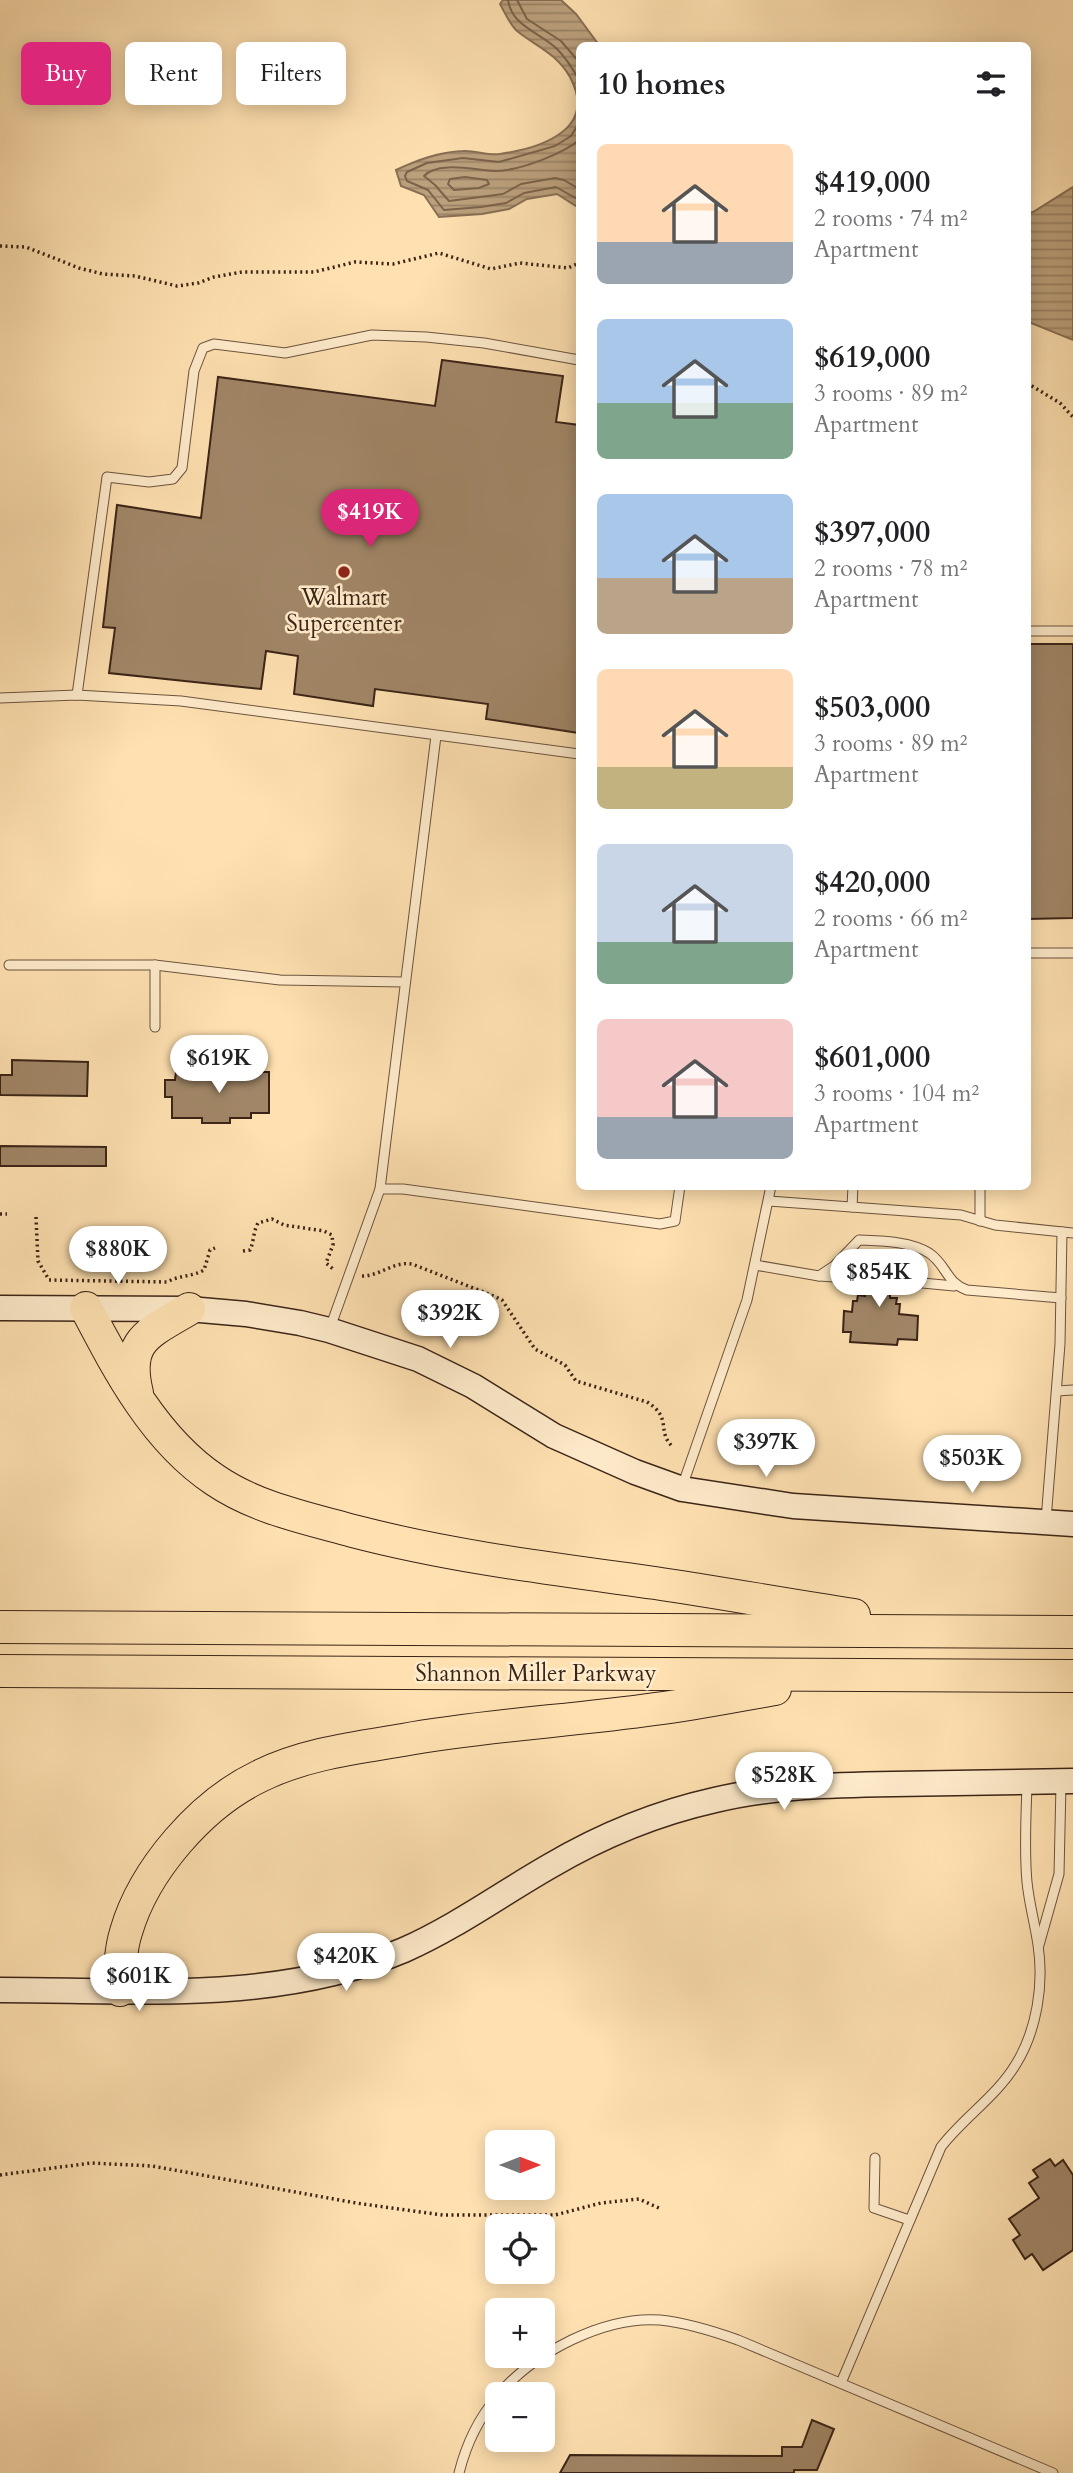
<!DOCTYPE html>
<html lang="en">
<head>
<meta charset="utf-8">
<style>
	body { margin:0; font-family:Cardo,serif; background:#f2f2f2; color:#202124; height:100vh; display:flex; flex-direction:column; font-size:26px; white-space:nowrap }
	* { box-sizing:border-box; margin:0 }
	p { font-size:23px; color:#757577 }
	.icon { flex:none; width:38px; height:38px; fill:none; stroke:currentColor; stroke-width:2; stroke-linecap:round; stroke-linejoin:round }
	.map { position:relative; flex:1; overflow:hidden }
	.side { position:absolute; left:576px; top:42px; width:455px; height:1148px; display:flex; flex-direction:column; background:#fff; border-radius:10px; box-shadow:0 4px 18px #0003 }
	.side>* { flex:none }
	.banner { position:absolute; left:21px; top:42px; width:450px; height:63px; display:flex; gap:14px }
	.needle { width:46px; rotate:90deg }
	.buttons { position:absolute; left:485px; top:2130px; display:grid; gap:14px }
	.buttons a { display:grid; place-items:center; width:70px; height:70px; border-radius:10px; background:#fff; box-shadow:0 4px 18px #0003; font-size:35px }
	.price { position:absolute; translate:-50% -60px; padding:0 16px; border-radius:24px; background:#fff; color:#222; font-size:23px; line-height:46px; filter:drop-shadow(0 2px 4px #0008) }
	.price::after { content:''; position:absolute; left:50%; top:42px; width:21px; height:16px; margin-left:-10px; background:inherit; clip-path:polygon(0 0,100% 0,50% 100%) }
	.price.on { background:#db2777; color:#fff }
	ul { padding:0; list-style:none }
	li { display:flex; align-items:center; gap:21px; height:175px; padding:0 21px }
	li span { display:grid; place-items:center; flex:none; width:196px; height:140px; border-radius:10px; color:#555 }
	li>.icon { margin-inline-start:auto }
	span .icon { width:84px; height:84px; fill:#fffc; stroke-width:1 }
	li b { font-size:30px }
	h2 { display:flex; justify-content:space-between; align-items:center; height:84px; padding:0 21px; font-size:30px }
	.chip { padding:0 24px; border-radius:10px; background:#fff; box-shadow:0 4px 18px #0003; font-size:24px; line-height:63px }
	.chip.on { background:#db2777; color:#fff }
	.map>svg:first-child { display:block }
	.water { fill:url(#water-rules); stroke:#886f54; stroke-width:2 }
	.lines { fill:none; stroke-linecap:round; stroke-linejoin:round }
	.shore { stroke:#7c624a; stroke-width:2 }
	.building { fill:#a18667; stroke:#3b2417; stroke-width:2 }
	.lane-casing { stroke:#6c533e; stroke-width:11 }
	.secondary-casing { stroke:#3b2417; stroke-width:27 }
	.highway-casing { stroke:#3b2417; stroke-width:34 }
	.path { stroke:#3b2417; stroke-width:3.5; stroke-dasharray:2 3.5; stroke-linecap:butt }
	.lane { stroke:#ffeccc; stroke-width:9 }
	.secondary { stroke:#ffeccc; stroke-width:24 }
	.highway { stroke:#ffe1b1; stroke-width:32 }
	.poi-dot { fill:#8f2418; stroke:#ffeccc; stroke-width:2.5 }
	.labels { text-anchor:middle; stroke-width:5; stroke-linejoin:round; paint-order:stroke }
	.poi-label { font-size:23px; fill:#3b2417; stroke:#ffeccc }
	.street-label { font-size:23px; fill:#3b2417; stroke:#ffeccc }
</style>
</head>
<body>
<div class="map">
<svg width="1073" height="2473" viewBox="0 0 1073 2473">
	<defs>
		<pattern id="water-rules" width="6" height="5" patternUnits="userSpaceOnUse" patternTransform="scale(1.75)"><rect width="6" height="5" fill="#bca17d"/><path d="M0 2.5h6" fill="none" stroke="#9a8365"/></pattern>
	</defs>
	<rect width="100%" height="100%" fill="#ffe1b1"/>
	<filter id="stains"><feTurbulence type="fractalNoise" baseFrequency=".00286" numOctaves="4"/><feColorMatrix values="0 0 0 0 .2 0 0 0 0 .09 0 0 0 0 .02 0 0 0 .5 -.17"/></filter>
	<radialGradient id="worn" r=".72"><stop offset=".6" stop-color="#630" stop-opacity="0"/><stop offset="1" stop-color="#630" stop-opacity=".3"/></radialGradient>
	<g class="water">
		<path d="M503,0H561L576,14L599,45L579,46V208L557,194L527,199L509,209L482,214L439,217L424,195L401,186L396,170C417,160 438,152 463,151C475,150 488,156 500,154C542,148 598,129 570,77C556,53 537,47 517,31C510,25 505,13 500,4Z"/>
		<path d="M1073,187V340L1031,323L1027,317V213L1033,212Z"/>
	</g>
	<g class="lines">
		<g class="shore">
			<path d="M508,0C512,27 540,32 557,49C566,58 573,69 579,80"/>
			<path d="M517,0L527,19L561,41L579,62"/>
			<path d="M579,123L571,136L555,146L499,162L463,158L427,163L407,172L405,176L407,181L428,190L444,210L481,207L506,203L524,193L556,187L579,200"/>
			<path d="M579,140C563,154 520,170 498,171C479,171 438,160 424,176L435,185L449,201L503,194L521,184L555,178L564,180L579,189"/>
			<path d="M465,177L487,180L489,184L479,188L454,190L448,184L450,179Z"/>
		</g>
	</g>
	<g class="building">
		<path d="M442,360L563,376L556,422L579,425V733L486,719L488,704L375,689L373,706L294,694L298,656L266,651L261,689L109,673L115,628L103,627L117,505L201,518L218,377L435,406Z"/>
		<path d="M1027,644H1073V918L1027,919Z"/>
		<path d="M12,1060L88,1062L87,1096L0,1095V1075H12Z"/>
		<path d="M176,1072H269V1113H251V1118H230V1123H202V1118H172V1097H165V1080H175Z"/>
		<path d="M0,1146L106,1147V1166H0Z"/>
		<path d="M867,1252L893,1253L891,1273L886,1275L884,1282L890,1287V1298H897L896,1304H900L899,1314L918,1316L917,1340L898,1339L897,1345L850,1342L851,1332H843L844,1311L852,1312L853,1301H857L858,1295L865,1296V1286L870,1285L873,1280L872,1275L866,1272Z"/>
		<path d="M1050,2159L1055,2166L1063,2160L1073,2175V2250L1043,2270L1032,2254L1025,2259L1013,2240L1020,2235L1009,2219L1039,2198L1029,2183L1038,2177L1033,2170Z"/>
		<path d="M812,2420L834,2429L817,2470H794V2473H560L570,2455L782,2456V2447H802Z"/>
	</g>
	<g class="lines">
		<g class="lane-casing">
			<g id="lane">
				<path d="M1027,631H1073"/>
				<path d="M77,695L107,477L149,482L173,479L182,468L194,371L203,348L214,344L285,353L372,335L426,337L484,343L579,360"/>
				<path d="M0,698L77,695L181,701L579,754"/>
				<path d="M1027,953H1073"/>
				<path d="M9,965H155L280,980L405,982"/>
				<path d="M155,1027V965"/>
				<path d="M380,1189H403L660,1224L675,1221L680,1186"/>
				<path d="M769,1201L961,1215L995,1225L1073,1233"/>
				<path d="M852,1207L853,1186"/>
				<path d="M980,1221V1186"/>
				<path d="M755,1265L819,1276L834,1266L859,1240C881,1241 910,1241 929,1253C947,1265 946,1283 967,1290L1061,1298"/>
				<path d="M819,1276L866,1279"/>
				<path d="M891,1280L954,1286"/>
				<path d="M330,1328L380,1189L436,736"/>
				<path d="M1057,1391L1073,1390"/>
				<path d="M682,1487L747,1300L771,1186"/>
				<path d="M1046,1520L1060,1344L1062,1232"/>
				<path d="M1039,1945L1059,1874L1061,1784"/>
				<path d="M875,2158L874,2208L909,2220"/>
				<path d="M841,2383L941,2147C963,2118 997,2096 1016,2064C1037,2030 1044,1984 1038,1945C1035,1924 1029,1903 1027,1882C1024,1850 1026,1817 1027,1785"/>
				<path d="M499,2394C535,2352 604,2316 660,2320C688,2323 713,2331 738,2340L1053,2473"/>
				<path d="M459,2473C466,2445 478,2419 497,2397"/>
			</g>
		</g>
		<g class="secondary-casing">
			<g id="secondary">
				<path d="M0,1308L189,1309L246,1314L300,1323L329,1330L418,1359L473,1386L554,1436L635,1472L682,1489L793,1506L1073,1524"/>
				<path d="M0,1990C135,1990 277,2004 404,1950C456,1927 501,1894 550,1866C601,1836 657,1813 715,1800C773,1786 834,1785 894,1784C953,1783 1013,1782 1073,1781"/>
			</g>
		</g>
		<g class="highway-casing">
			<g id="highway">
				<path d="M86,1308C119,1371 155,1440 215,1480C256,1508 306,1518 353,1531C453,1557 554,1569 655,1583C722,1593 788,1605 854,1615"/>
				<path d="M137,1393C124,1340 149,1333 189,1309"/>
				<path d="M0,1627L1073,1632"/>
				<path d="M0,1671L1073,1676"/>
				<path d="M120,1990C120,1971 120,1951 126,1932C144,1870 201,1804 260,1776C304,1754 355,1748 403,1740C486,1725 571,1721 655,1709C695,1704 735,1696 775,1689"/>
			</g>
		</g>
		<g class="path">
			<path d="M0,246L26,247L79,268L103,274L135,276L177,286L198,283L214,277L242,272H314L355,262L393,264L439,253L491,269L520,263L568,268L579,263"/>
			<path d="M1027,383L1060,403L1073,417"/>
			<path d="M0,1214H7"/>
			<path d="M36,1217L38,1261L49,1280L167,1282C179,1275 192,1277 204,1270L210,1250L215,1248"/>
			<path d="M243,1251L250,1250C254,1242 253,1232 258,1223L272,1219L284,1225L324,1231L332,1235L333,1245L326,1263L333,1269"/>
			<path d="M362,1276C380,1276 394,1261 412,1264L496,1297L502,1300L535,1349L565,1365L576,1381L647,1402C673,1418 656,1432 673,1447"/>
			<path d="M0,2175L91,2163L152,2166L356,2203L443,2215H555L601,2203L639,2199L661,2209"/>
		</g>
		<use href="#lane" class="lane"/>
		<use href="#secondary" class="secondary"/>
		<use href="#highway" class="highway"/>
	</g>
	<circle class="poi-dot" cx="344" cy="572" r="7"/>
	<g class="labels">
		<g class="poi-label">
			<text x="344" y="605">Walmart<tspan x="344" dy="26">Supercenter</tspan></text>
		</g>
		<g class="street-label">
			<text x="536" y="1681">Shannon Miller Parkway</text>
		</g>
	</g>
	<rect width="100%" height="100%" filter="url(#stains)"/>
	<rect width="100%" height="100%" fill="url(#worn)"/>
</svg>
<div class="buttons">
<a><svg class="needle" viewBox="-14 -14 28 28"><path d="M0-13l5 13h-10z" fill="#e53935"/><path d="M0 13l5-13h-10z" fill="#757577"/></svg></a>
<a><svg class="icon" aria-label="locate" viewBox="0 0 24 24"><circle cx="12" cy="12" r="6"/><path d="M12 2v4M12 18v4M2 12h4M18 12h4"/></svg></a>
<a>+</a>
<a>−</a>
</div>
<b class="price on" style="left:370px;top:549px">$419K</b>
<b class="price" style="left:219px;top:1095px">$619K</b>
<b class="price" style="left:118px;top:1286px">$880K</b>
<b class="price" style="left:879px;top:1309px">$854K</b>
<b class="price" style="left:450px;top:1350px">$392K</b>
<b class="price" style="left:766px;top:1479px">$397K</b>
<b class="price" style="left:972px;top:1495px">$503K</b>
<b class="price" style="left:784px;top:1812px">$528K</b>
<b class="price" style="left:346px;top:1993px">$420K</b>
<b class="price" style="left:139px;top:2013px">$601K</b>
<div class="banner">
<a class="chip on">Buy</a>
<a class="chip">Rent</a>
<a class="chip">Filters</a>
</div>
<section class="side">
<h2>10 homes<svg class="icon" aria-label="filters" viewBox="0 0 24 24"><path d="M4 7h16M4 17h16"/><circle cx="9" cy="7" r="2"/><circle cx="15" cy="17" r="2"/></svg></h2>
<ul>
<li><span style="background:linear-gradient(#ffd9b3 70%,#9aa5b1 0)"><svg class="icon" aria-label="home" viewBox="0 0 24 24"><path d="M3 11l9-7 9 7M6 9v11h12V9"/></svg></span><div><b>$419,000</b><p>2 rooms · 74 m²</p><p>Apartment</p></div></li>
<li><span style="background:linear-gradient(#a9c7e8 60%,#7fa58c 0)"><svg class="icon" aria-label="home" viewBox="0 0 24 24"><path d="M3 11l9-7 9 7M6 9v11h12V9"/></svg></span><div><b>$619,000</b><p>3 rooms · 89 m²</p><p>Apartment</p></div></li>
<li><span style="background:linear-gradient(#a9c7e8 60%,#b9a48a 0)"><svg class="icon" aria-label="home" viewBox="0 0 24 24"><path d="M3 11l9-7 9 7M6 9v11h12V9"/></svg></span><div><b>$397,000</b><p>2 rooms · 78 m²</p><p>Apartment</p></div></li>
<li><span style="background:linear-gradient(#ffd9b3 70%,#c2b280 0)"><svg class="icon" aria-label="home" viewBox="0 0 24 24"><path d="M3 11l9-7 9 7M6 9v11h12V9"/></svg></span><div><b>$503,000</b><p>3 rooms · 89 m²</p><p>Apartment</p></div></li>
<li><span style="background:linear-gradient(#c9d6e8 70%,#7fa58c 0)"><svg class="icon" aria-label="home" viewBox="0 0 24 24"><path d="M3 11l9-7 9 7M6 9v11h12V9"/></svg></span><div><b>$420,000</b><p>2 rooms · 66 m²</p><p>Apartment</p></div></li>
<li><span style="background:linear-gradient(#f6c9c9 70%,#9aa5b1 0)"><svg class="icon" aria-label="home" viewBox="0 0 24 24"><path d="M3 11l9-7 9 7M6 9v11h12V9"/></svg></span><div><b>$601,000</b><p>3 rooms · 104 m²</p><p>Apartment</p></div></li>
</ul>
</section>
</div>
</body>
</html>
